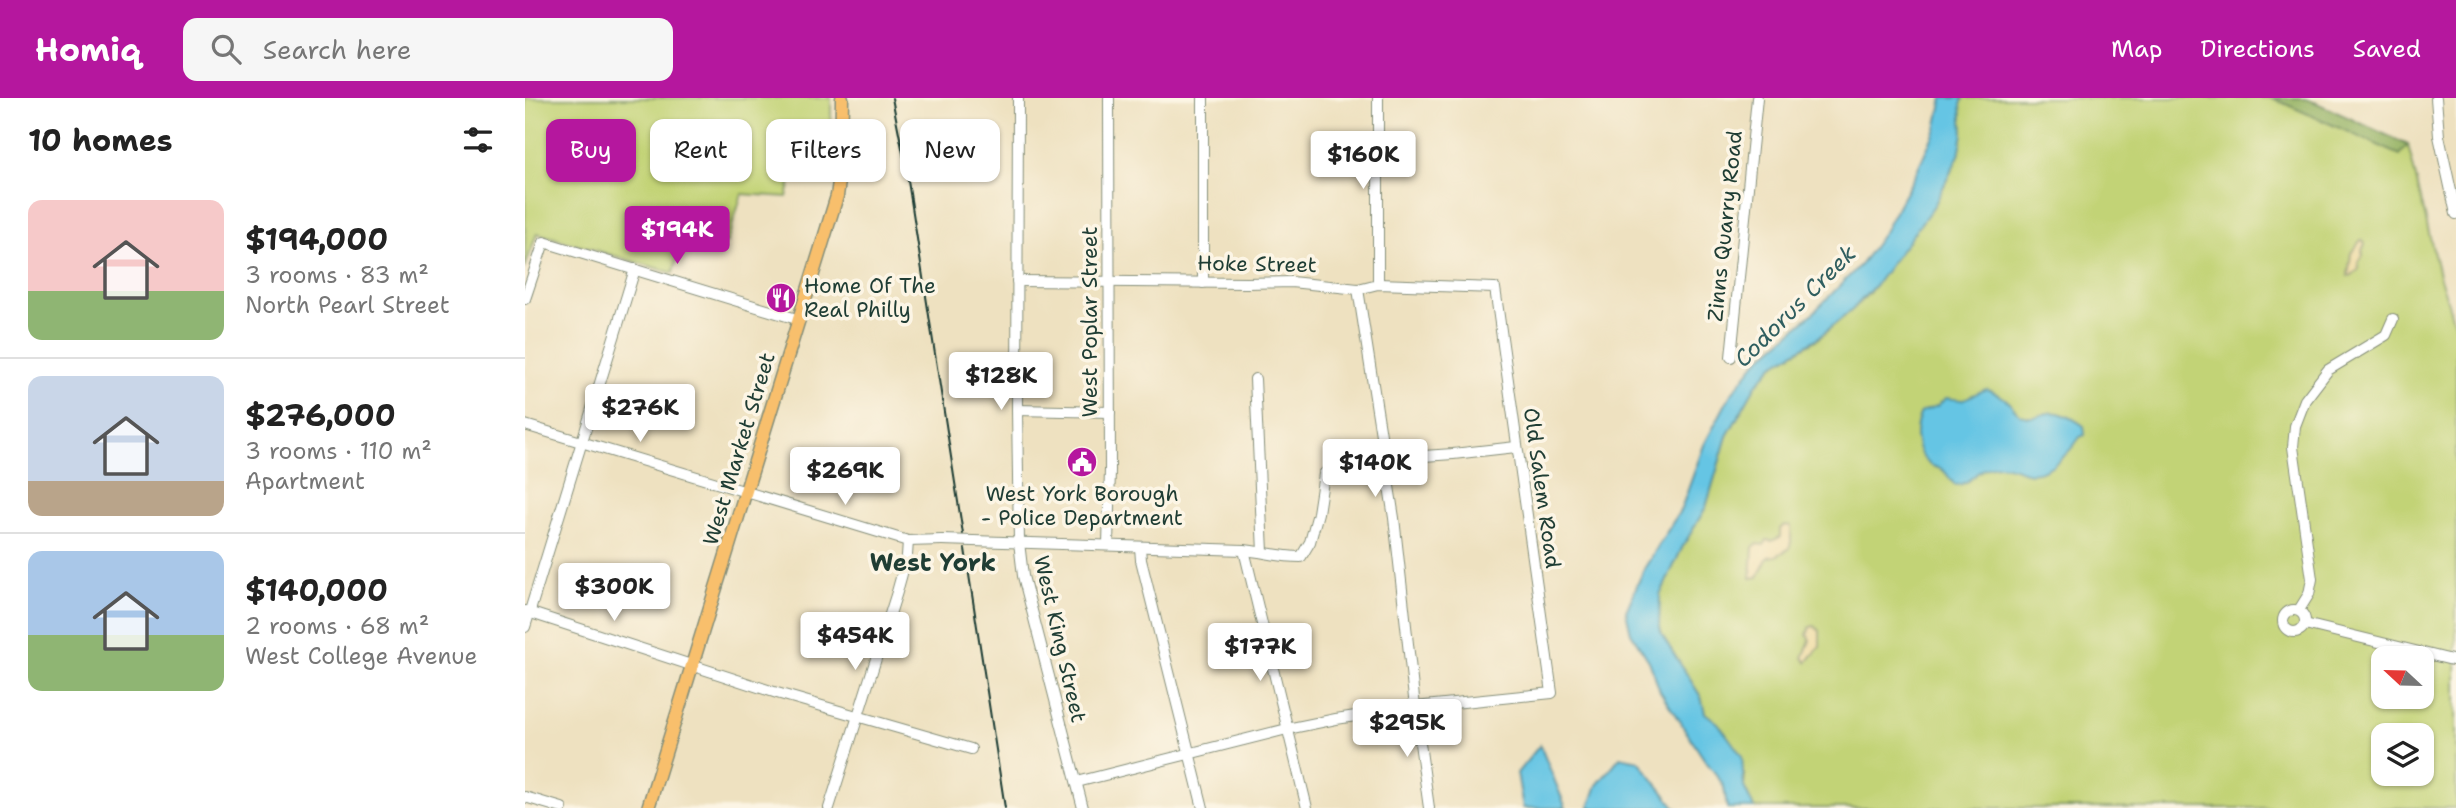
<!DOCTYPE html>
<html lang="en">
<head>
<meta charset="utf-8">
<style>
	body { margin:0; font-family:"Shantell Sans",sans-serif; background:#f6f6f6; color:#222; height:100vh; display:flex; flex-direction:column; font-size:26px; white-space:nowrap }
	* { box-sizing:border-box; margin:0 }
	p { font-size:23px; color:#767676 }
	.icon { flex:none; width:38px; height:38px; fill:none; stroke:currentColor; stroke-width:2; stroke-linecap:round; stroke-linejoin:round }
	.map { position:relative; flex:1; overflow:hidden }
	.side { display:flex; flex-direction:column; background:#fff; width:525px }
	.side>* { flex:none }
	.banner { position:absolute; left:21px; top:21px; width:665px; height:63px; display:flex; gap:14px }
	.needle { width:46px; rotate:292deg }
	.controls { position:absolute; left:1846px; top:548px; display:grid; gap:14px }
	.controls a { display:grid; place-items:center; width:63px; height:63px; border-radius:14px; background:#fff; box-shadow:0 2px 5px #0004; font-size:35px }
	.price { position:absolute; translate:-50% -60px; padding:0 16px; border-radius:7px; background:#fff; color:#222; font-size:23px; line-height:46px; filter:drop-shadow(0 2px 4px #0008) }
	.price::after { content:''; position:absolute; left:50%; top:42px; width:21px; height:16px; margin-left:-10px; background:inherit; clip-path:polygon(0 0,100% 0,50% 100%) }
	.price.active { background:#b5179e; color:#fff }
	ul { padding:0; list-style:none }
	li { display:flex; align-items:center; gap:21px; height:175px; padding:0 28px }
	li+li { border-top:2px solid #e0e0e0 }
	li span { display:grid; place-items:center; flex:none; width:196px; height:140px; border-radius:14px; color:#555 }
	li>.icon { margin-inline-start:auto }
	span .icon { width:84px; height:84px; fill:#fffc; stroke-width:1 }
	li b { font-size:30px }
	h2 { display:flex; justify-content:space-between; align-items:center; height:84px; padding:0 28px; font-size:30px }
	.pill { padding:0 24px; border-radius:14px; background:#fff; box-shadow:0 2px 5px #0004; font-size:24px; line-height:63px }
	.pill.active { background:#b5179e; color:#fff }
	header { display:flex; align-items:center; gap:42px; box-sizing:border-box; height:98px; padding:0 35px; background:#b5179e; color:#fff }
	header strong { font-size:33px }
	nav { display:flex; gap:38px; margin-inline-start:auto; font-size:24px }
	.search { width:490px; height:63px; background:#f6f6f6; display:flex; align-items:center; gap:18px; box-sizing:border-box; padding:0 24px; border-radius:14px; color:#767676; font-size:26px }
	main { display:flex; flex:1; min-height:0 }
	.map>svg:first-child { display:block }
	.green { fill:#c2d376; stroke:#708855; stroke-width:2; fill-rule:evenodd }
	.forest { fill:#99b567; stroke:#5c794e; stroke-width:2 }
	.sand { fill:#eeda9e; stroke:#868c69; stroke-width:2 }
	.water { fill:#65c5e4; stroke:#42818c; stroke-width:2 }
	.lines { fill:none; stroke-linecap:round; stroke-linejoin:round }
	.minor-casing { stroke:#868f7a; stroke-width:12 }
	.major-casing { stroke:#868f7a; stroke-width:15 }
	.minor { stroke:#fff; stroke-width:10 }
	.major { stroke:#f8bf6c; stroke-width:12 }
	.rail { stroke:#1f3d34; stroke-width:2 }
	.minor-bridge-casing { stroke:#868f7a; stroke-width:12; stroke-linecap:butt }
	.minor-bridge { stroke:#fff; stroke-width:10 }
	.labels { text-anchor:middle; stroke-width:7; stroke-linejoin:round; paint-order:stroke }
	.street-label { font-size:21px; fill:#1f3d34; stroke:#fcf5e5 }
	.poi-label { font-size:21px; fill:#1f3d34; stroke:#fcf5e5; text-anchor:start }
	.water-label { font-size:23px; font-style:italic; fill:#305f60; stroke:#fcf5e5 }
	.quarter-label { font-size:24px; font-weight:bold; fill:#1f3d34; stroke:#fcf5e5 }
</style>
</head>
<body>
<header>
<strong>Homiq</strong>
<div class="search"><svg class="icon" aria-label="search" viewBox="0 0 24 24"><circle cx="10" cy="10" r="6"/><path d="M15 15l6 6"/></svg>Search here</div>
<nav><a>Map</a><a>Directions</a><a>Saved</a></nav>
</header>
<main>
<section class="side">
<h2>10 homes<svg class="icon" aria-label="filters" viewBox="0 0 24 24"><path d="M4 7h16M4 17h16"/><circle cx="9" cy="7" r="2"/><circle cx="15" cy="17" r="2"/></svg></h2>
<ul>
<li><span style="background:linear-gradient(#f6c9c9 65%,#8fb573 0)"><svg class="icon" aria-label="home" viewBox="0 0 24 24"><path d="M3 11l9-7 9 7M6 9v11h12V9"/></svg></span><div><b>$194,000</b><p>3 rooms · 83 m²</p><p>North Pearl Street</p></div></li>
<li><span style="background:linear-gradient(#c9d6e8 75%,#b9a48a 0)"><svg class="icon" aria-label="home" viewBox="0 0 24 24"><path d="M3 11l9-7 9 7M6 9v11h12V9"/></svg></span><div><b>$276,000</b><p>3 rooms · 110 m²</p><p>Apartment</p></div></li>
<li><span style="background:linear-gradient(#a9c7e8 60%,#8fb573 0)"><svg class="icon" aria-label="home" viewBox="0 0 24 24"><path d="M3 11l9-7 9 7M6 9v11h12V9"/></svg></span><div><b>$140,000</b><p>2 rooms · 68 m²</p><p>West College Avenue</p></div></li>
</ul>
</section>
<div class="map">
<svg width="1931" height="710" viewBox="0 0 1931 710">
	<rect width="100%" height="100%" fill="#fcf5e5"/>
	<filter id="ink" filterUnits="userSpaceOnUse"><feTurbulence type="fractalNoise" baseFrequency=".0143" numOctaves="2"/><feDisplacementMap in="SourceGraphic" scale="14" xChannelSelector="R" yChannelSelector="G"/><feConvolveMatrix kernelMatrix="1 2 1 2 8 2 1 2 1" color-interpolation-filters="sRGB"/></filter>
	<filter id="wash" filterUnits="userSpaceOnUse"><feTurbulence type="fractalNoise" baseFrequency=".00686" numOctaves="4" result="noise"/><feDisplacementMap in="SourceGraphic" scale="28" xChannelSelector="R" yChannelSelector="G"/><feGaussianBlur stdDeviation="1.57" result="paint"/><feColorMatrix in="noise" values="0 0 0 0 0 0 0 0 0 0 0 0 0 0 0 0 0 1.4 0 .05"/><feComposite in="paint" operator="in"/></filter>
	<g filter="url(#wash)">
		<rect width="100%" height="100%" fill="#eee1c0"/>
		<g class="green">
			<path d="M0,0H306V70L270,68L262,99L217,96L202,144L161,131L148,175L12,135L0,170Z"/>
			<path d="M1438,0H1780L1883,47L1914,177L1931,231V710H1229L1219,689L1220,678L1193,626L1180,615L1176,599L1137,537L1134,526L1135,497L1157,450L1181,409L1202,338L1231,287L1247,268L1294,240L1328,211L1344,195L1410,106L1434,57L1438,35L1436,7ZM1858,560H1897V598H1858ZM1858,637H1897V676H1858Z"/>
		</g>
		<path class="forest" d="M1747,0H1781L1883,47L1875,57Z"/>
		<g class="sand">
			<path d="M1836,142H1838L1840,146L1837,152L1838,157L1833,164L1834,171L1827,177L1823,178L1826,155Z"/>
			<path d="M1259,427L1266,428V444L1264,451L1251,458L1243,459L1233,479L1226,480L1228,449L1232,446L1239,447L1242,442L1247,443L1255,439V431Z"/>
			<path d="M1289,528L1295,533V549L1282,564L1278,560L1285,542L1282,537L1285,529Z"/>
		</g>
		<g class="water">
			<path d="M1418,0H1438L1436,7L1438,35L1434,57L1410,106L1352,185L1328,211L1294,239L1247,268L1231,287L1202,338L1181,409L1157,450L1135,497L1134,526L1137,537L1176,599L1180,615L1193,625L1217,658L1219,689L1229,710H1202L1199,689L1193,679L1179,661L1135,593L1124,563L1106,535L1101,513L1119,471L1156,411L1179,347L1206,296L1231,264L1287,216L1336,166L1359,134L1389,79L1411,31Z"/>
			<path d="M1461,291C1469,294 1479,299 1485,305C1489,310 1491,314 1497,317C1508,322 1513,317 1523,315C1535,312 1549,321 1559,328L1560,337L1555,339C1545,354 1522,379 1501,374C1488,370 1478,364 1463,369C1450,373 1443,388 1430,387C1426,383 1423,377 1419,373C1415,369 1409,370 1404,366C1389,353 1388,331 1396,314L1412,308L1421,300L1437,302Z"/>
			<path d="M1015,647L1041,710H998L992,675Z"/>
			<path d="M1095,659L1114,663L1151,710H1064L1072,687Z"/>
		</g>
	</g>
	<g filter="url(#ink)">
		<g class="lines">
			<g class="minor-casing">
				<g id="minor">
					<path d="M493,0L492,312L494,444L498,478L558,710"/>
					<path d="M678,0V185"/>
					<path d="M1911,0L1914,38L1931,116"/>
					<path d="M492,183L722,185L766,184L833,191L853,186L970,190L1027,595L890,609L811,621L762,631L552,684"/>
					<path d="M853,186V0"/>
					<path d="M833,191L869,420L890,609L904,710"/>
					<path d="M0,201L19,144L275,222"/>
					<path d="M1206,259L1232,0"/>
					<path d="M730,281L738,454"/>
					<path d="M492,312L585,314"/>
					<path d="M0,327L383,443L417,442"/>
					<path d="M448,443L719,452C739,454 756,459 776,459L785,444L793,415L799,376L811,364L928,356L991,349"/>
					<path d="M583,447L585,372L584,0"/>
					<path d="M615,449L616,462L678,710"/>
					<path d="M719,452L782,710"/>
					<circle cx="1769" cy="523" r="11"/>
					<path d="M1774,512L1784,496L1787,481L1768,349L1770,328L1780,302L1803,272L1861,237L1868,221"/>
					<path d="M0,513L252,595L446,651"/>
					<path d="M1780,526L1931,563"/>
					<path d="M0,529L110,171"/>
					<path d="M0,699L37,710"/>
					<path d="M304,710L372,494L382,458L383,443"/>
				</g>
			</g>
			<g class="major-casing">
				<path id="major" d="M123,710L312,98L316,69L317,0"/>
			</g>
			<use href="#minor" class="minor"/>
			<use href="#major" class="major"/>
			<g class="rail">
				<path d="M367,0L381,70L438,436"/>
				<path d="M440,451L480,710"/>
			</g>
			<g class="minor-bridge-casing">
				<path id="minor-bridge" d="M417,442L448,443"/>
			</g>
			<use href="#minor-bridge" class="minor-bridge"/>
		</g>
	</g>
	<defs>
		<g id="restaurant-disc" transform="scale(1.575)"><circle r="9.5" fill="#b5179e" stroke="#fcf5e5"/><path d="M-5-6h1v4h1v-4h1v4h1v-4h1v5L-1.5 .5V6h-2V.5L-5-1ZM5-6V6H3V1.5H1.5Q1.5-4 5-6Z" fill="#fff"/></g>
		<g id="civic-disc" transform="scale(1.575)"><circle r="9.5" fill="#b5179e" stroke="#fcf5e5"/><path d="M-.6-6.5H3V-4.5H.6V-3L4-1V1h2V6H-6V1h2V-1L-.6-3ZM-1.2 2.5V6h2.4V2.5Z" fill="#fff"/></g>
	</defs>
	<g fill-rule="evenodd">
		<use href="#restaurant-disc" x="256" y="200"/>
		<use href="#civic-disc" x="557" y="364"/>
	</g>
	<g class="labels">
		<g class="street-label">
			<text transform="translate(1200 128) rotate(-84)" y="7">Zinns Quarry Road</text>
			<text transform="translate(732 166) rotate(1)" y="7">Hoke Street</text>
			<text transform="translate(565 224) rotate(-90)" y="7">West Poplar Street</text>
			<text transform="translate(214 351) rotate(-73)" y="7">West Market Street</text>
			<text transform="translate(1017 390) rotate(82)" y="7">Old Salem Road</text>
			<text transform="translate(535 541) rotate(77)" y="7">West King Street</text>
		</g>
		<g class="poi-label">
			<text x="279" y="195">Home Of The<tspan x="279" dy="24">Real Philly</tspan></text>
			<text x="557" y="403" text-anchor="middle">West York Borough<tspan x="557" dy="24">- Police Department</tspan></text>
		</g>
		<g class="water-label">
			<text transform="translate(1270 208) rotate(-45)" y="8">Codorus Creek</text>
		</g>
		<g class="quarter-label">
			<text x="408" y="473">West York</text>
		</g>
	</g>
</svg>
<div class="controls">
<a><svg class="needle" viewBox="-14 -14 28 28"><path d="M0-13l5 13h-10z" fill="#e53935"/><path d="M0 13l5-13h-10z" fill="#767676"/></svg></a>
<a><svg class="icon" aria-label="layers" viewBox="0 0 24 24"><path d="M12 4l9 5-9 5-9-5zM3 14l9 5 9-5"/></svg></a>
</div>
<b class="price" style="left:838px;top:93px">$160K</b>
<b class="price active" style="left:152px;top:168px">$194K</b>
<b class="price" style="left:476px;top:314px">$128K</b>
<b class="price" style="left:115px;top:346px">$276K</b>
<b class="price" style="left:850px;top:401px">$140K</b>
<b class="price" style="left:320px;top:409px">$269K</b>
<b class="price" style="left:89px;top:525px">$300K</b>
<b class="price" style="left:330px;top:574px">$454K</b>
<b class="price" style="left:735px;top:585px">$177K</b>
<b class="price" style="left:882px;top:661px">$295K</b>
<div class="banner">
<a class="pill active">Buy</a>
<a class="pill">Rent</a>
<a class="pill">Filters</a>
<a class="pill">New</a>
</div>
</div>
</main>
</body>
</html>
